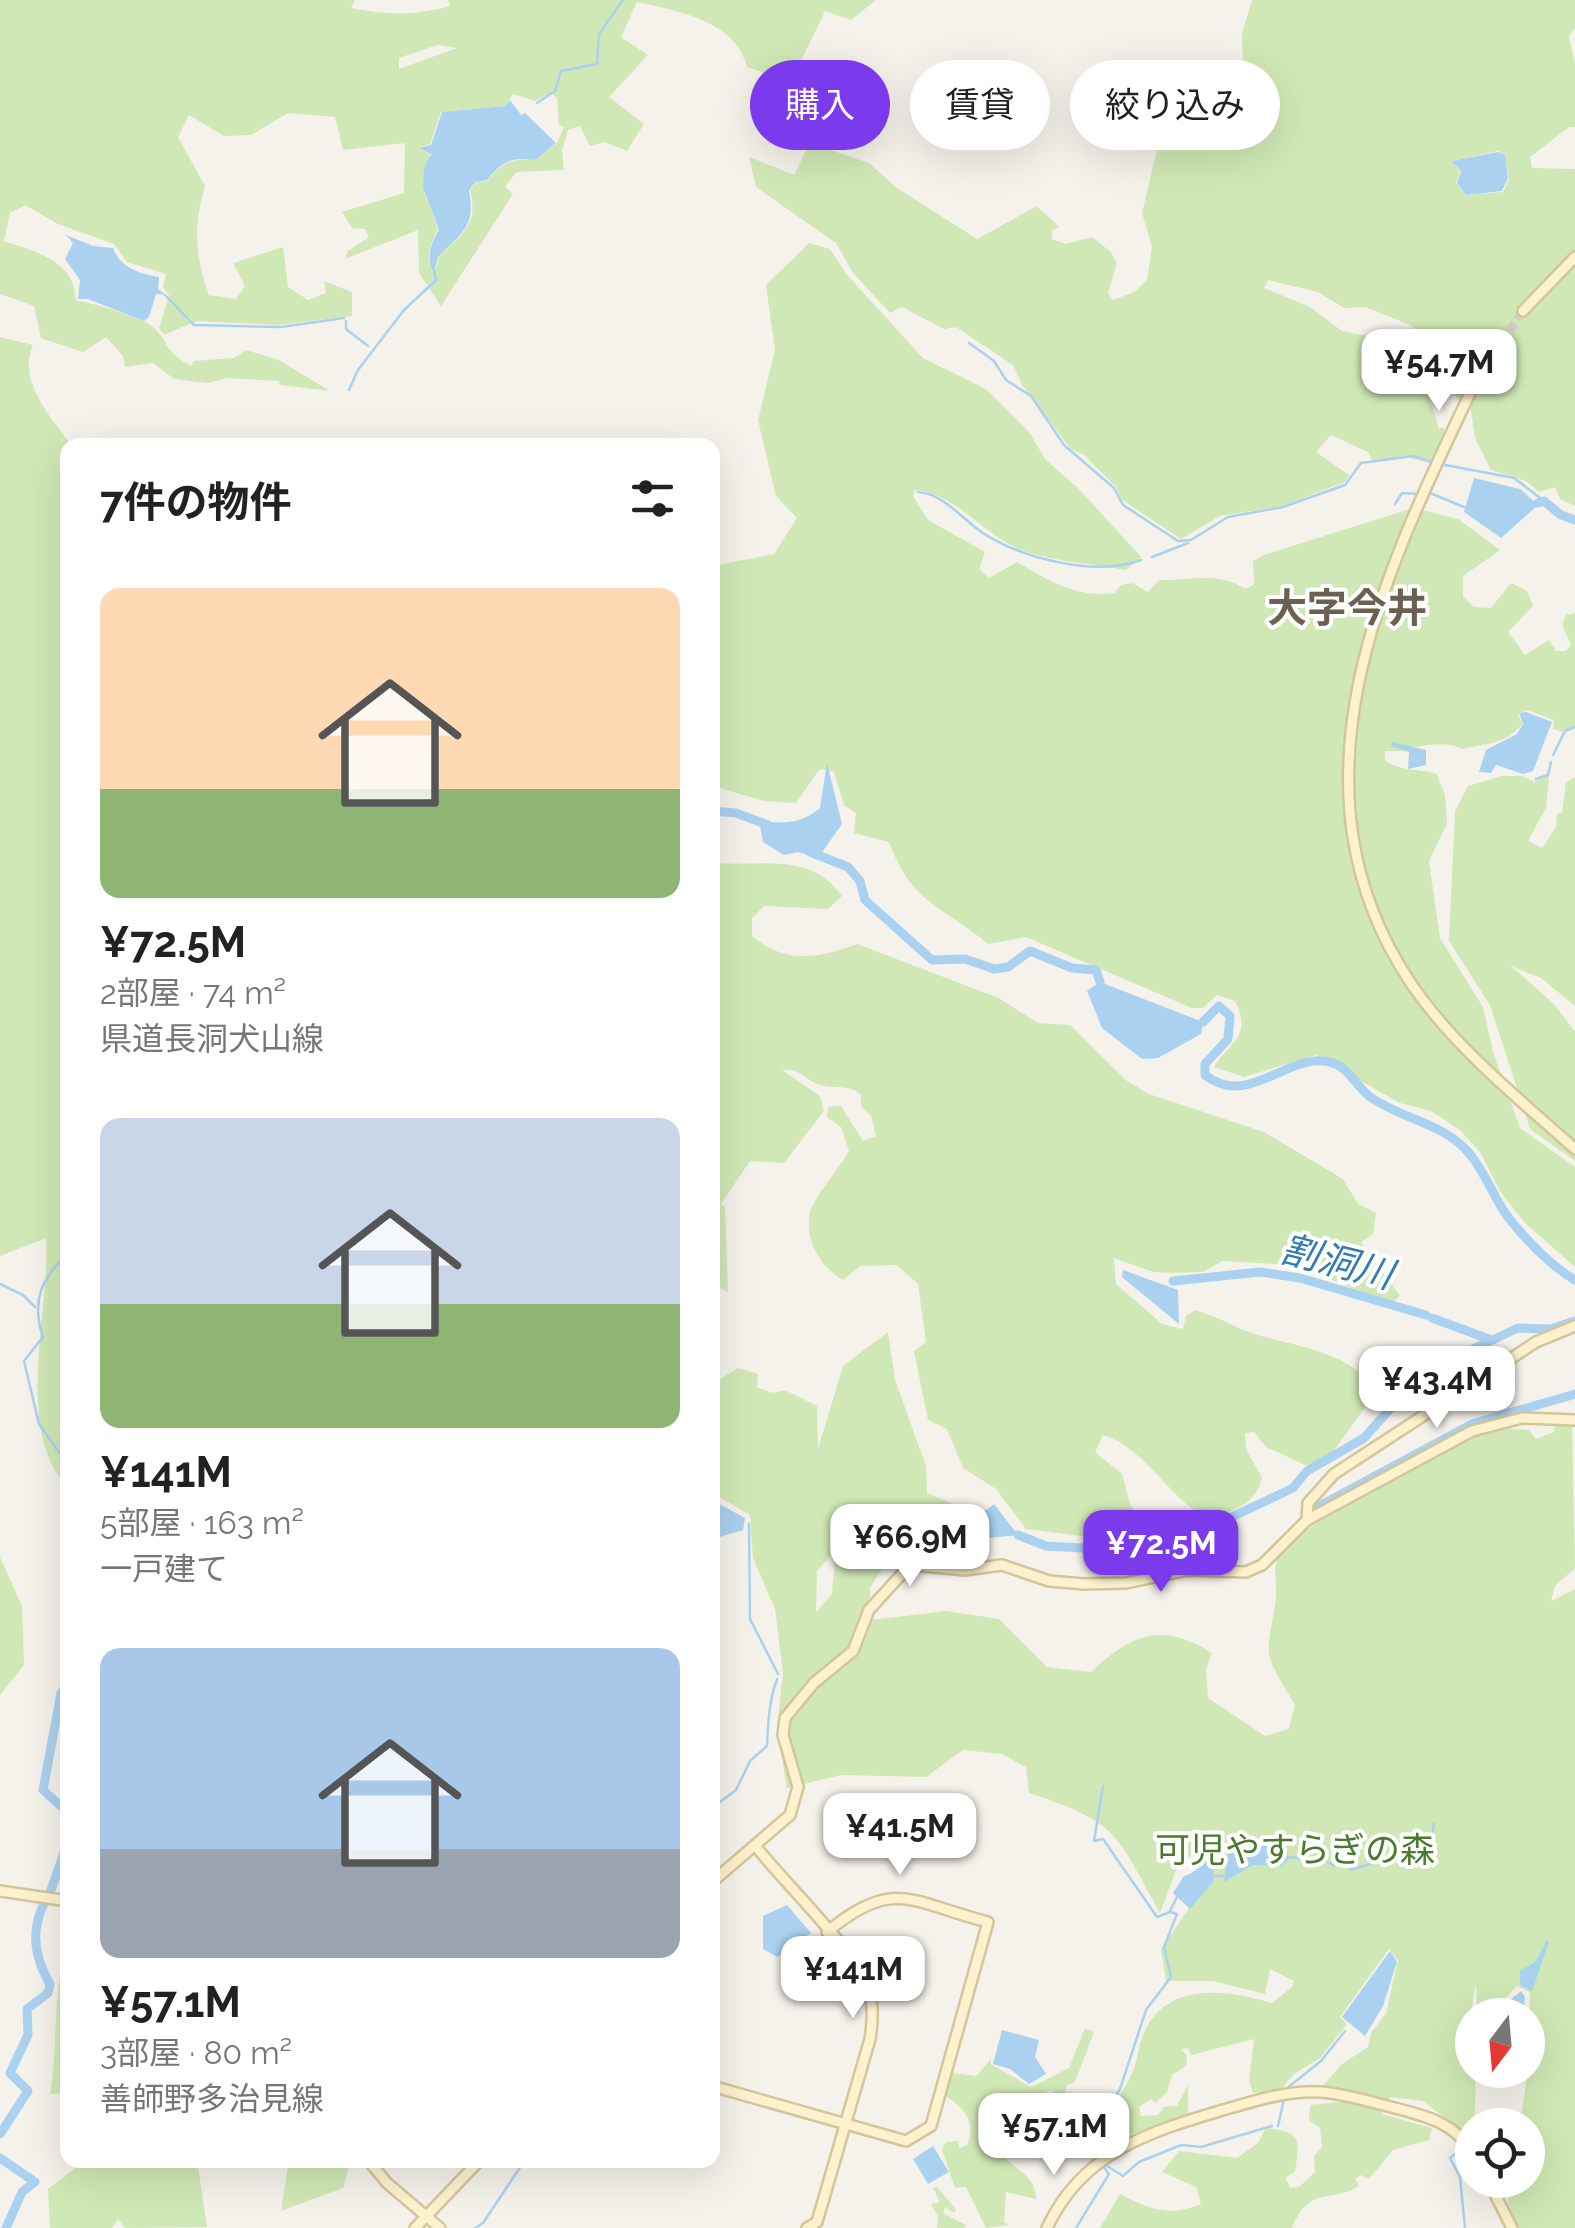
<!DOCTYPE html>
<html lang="ja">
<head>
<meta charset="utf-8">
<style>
	body { margin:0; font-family:Raleway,"Noto Sans JP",sans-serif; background:#f2f2f2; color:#222; height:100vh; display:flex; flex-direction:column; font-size:38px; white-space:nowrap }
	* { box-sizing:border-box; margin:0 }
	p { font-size:32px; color:#767676 }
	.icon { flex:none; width:55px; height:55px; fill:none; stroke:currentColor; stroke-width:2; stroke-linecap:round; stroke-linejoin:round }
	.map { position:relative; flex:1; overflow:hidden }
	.details { position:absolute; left:60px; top:438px; width:660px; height:1730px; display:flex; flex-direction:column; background:#fff; border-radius:20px; box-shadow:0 10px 40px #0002 }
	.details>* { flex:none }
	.banner { position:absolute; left:750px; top:60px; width:675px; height:90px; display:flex; gap:20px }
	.needle { width:65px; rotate:196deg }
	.buttons { position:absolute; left:1455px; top:1998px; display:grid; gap:20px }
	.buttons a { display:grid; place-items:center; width:90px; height:90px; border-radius:50%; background:#fff; box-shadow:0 10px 40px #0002; font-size:50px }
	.price { position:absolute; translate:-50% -85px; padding:0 22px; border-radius:20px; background:#fff; color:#222; font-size:32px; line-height:65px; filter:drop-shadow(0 2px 5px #0008) }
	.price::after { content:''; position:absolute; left:50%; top:60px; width:30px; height:22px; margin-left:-15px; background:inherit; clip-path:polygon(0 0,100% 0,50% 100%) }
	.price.selected { background:#7c3aed; color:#fff }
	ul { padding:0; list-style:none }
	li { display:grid; align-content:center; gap:20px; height:530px; padding:0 40px }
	li span { display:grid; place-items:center; height:310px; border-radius:20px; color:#555 }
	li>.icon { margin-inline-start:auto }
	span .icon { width:180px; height:180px; fill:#fffc; stroke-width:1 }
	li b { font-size:42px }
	h2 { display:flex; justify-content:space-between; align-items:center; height:120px; padding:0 40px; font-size:42px }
	.chip { padding:0 35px; border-radius:45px; background:#fff; box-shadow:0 10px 40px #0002; font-size:35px; line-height:90px }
	.chip.selected { background:#7c3aed; color:#fff }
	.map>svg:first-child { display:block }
	.green { fill:#d0e8b5; fill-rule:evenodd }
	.water { fill:#aad1ef }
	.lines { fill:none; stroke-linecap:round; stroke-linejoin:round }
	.stream { stroke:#aad1ef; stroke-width:2.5 }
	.river { stroke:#aad1ef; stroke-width:9 }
	.secondary-tunnel { stroke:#d3cfc7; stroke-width:9; stroke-dasharray:9 4.5; stroke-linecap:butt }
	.secondary-casing { stroke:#d3c69c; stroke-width:14 }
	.secondary { stroke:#fdf2cd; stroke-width:9 }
	.labels { text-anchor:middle; stroke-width:8; stroke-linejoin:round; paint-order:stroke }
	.park-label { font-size:35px; fill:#487b2c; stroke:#fff }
	.water-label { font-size:38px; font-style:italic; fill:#337bb4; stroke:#fff }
	.quarter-label { font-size:40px; font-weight:bold; fill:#6c6150; stroke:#fff }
</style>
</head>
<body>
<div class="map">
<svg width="1575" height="2228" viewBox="0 0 1575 2228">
	<rect width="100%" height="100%" fill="#f5f2eb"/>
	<g class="green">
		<path d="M0,0H355L351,8C385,15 416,16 450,6L448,0H876L851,20L825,11L799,65L778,78L747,67C736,21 678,11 637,2L621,37L648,55L609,97L644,124L627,151L604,142L590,146L580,126L568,130L562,150L564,170L517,172L505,186L513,194L441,306L419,273L418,230L345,259L348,251L369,237L365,229L352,228L342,212L404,193L405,143L343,150L335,117L288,113L251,135L224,136L189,115L178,137L205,186C193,226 195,257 209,295L236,299L245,286L233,263L283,247L288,287L308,300L326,293L324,281L352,292V316L278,325L197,321L164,335L159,328L169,295L163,287L166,274L127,262L114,244L58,224L25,205L10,213L4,241C37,252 75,261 76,301C88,301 143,318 152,326C171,342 160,349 191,366L194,361L234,358L246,350L279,360L330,391L280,385L279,381L228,378L208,383L174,379L153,363L125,367L123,356L106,337L83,352L41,338L34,306L0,294ZM437,45L457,48L399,69V58ZM551,93L557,98L559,125L564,127L557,143L536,160C510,159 505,160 487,181L477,182L470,190C478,222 466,231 443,252C436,258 438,267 434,273C424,259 430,244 438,230C426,188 417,199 430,154L419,148L430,144L441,112L505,106L513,94L535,101Z"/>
		<path d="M1252,0H1575V28L1569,36L1575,64V127H1569L1530,157L1532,168L1575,169V506L1560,499L1555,487L1539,492L1526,481L1491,470L1475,438L1471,411L1457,398L1434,341L1410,325L1365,307L1344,308L1318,292L1268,280L1264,288L1310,307L1342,331L1397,342L1424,382L1439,428H1444V441L1434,464L1410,458L1372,460L1368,452L1331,435L1316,452L1349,475L1345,482L1282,506L1220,516L1181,539L1121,499L1116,487L1084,455L1071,449L1022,385L1013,365L956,327L944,329L902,307L890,313L853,273L836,243L756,187L749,157L794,175L810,143L869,163L897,188L977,239L1037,206L1059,227L1052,230V239L1066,244L1092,237L1111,252L1117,263L1108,293L1113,300L1134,292L1147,280L1152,247L1142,213L1164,121L1174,110L1246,81L1255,93L1261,90V82L1243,72L1242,33ZM1498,151L1505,155L1509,179L1503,192L1466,195L1456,183L1460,171L1451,161Z"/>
		<path d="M809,243L830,249L847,275L923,358L986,389L1030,433L1045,459L1078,488L1141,557L1126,570C1093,564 1057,562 1024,551C985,537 956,493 915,490L913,496L928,520L985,552L979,569L989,578L1017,562C1050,581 1075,598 1114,593L1121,585L1132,583L1148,592L1159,580C1192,581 1216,571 1246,589L1254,584L1253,561L1264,555L1413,508L1458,519L1500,550L1463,576V597L1474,607L1491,608L1511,583L1527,591L1533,606L1508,632L1525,655L1549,640L1556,651H1566L1571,645L1562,624L1566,615L1575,613V726L1562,732L1553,729L1554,720L1527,710L1518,714L1522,724C1507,744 1485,744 1462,749C1449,741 1421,744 1407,751H1385V761C1409,774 1415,767 1437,774L1445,795L1447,823L1429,861L1440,938L1483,1007L1494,1055L1520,1128L1575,1167V1267L1525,1223L1501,1193L1480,1152L1460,1130L1431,1111L1400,1103L1359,1080L1340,1062L1316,1055L1244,1077L1214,1067C1230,1040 1253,1038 1235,1001L1217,995L1203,1008H1192L1026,937L988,944C942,905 912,905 889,842L854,833L856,813L844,805L834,772L820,769L796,803L764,801L713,786V566L774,554L797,518L776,496L758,420L775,350L766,285Z"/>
		<path d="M0,337L33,345C17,381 51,417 71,445H68L67,1486C13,1430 51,1308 46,1238L0,1256Z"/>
		<path d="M1502,776H1523L1534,782L1549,776L1546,808L1528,841L1542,848L1556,827L1557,814L1562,813L1566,783L1575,777V1006L1541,978L1511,966L1554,1004L1575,1032V1161L1530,1129L1490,1005L1449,941L1455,811L1468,786Z"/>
		<path d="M713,863C761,867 810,851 842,896L828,909L764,906L752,918V936C786,965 819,958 857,944L999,998L1038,1023L1070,1025L1127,1081L1149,1094L1264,1132L1343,1179L1358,1204L1376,1213L1373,1234L1361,1242L1400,1296L1391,1304L1295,1265L1222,1261L1203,1272L1171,1273L1153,1272L1114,1258L1116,1284L1162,1324L1183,1329L1186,1316L1195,1310C1213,1315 1229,1324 1246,1331C1283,1345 1362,1351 1374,1395L1335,1449L1318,1463L1305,1465L1266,1447L1254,1432L1245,1433L1246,1449L1262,1478C1254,1506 1236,1508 1211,1520C1168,1500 1148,1449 1103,1435L1095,1452L1122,1474L1130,1504L1147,1534L1144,1544L1026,1529L996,1489L963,1468L947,1429L928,1420L914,1351L926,1342L918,1284L897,1265L860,1266L843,1280C820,1267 804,1240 810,1212C814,1198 840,1167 849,1151L841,1127L827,1117L828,1107L841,1106L863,1141L876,1136L871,1115L861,1107V1095C848,1083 836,1090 820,1085C804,1080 799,1067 782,1070L820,1096L824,1111L784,1163L750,1161L721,1204L725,1207L728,1292L718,1287L713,1290Z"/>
		<path d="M888,1332L895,1380L926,1466L927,1493L951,1503C958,1527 963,1540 943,1559L917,1551L890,1556L870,1588L871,1620L946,1611L999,1619L1047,1667L1091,1672C1133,1633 1162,1622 1212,1653L1206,1670L1208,1698L1265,1736L1289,1729L1295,1704C1260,1648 1267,1659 1276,1598C1277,1586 1273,1570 1277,1559C1288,1531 1437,1449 1469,1437C1490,1429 1507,1427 1529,1430L1536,1439L1554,1432L1555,1424L1572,1425L1575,1568L1555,1586L1551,1601L1575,1589V2228H1519L1508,2202L1509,2180H1528V2125H1520L1528,2070L1530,1992L1517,1986L1491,2013L1477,2009L1476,1984C1463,2034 1484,2083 1471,2131L1458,2128L1423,2101L1390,2097L1382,2114L1432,2128L1429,2140L1393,2150L1369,2179L1361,2175L1355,2179L1359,2186C1331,2204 1310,2184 1292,2228H1100L1120,2194C1152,2210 1168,2217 1201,2204L1196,2187L1162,2172L1179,2151L1237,2158L1258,2143L1266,2128C1302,2132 1300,2140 1295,2171L1286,2178L1290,2188L1299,2187L1315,2172L1314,2157L1322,2146L1320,2128L1309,2120L1310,2105L1347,2101L1371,2107L1373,2100L1321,2088L1342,2064L1368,2047L1371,2033L1386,2013L1398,1961L1389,1949L1340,2017L1347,2024L1320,2058L1294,2074L1281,2090L1253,2093L1249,2080L1254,2039L1191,2055L1188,2048L1181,2049L1187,2056L1186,2066L1172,2075L1167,2092L1155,2103L1151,2099L1139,2107L1141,2116L1158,2115L1164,2107L1177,2106L1188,2085V2116L1103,2143C1103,2115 1121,2098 1132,2073C1138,2061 1138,2047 1143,2035C1165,1981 1225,1989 1272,2003L1292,1987L1294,1981L1270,1969L1265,1994L1213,1981H1166L1161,1949L1207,1882L1208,1844L1178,1865L1160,1913C1116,1833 1118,1822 1029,1793L1026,1767L1002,1754L963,1750L926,1777L842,1775L787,1788L777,1729L783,1673L775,1609L753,1558L750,1515L713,1493V1376L720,1379L738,1368L758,1374L757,1387L773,1393L785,1390L817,1406L818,1449L843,1366ZM836,1549L832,1594L816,1612L817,1571Z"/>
		<path d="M0,1557L22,1606L24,1665L0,1695Z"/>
		<path d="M67,1949V2094H50C59,2046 51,1995 67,1949Z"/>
		<path d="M1085,2028L1094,2032L1075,2082L1066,2086L1065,2103L1054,2100L1052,2090L1038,2096L1029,2137H1018L1001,2128L993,2135C996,2141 999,2152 1004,2157C1018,2171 1036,2177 1036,2199L1006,2192L1004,2222L1009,2225L986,2228L966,2187L955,2188L942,2150L946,2142L958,2141L959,2148L967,2145C977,2122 964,2107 944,2095L953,2073L976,2076L991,2059V2064L1031,2087L1069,2068Z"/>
		<path d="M86,2160H197L207,2227L125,2228L118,2219L112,2228H50L48,2189Z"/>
		<path d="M289,2160H351L343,2188L281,2211Z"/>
		<path d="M937,2187L956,2209L954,2213L945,2207L943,2213L966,2225L964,2228H937L938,2216L931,2204L940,2202L933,2188Z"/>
	</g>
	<g class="water">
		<path d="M510,100L521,115L525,113L556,143L536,160C510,158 505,159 487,180L476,182L469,190C476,228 462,232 438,257L434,273C425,258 431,243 439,230L423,188L424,167L431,154L419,148L431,145L442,112L505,106Z"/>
		<path d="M1498,152L1505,155L1508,178L1502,191L1466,195L1457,183L1461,171L1451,161Z"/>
		<path d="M66,235L93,246L113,248C119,267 140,274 159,277L158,289L166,295L156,294L149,317L144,321L88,299H78L80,280L65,259L73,243Z"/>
		<path d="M1474,478L1520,489L1538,505L1501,538L1464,512Z"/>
		<path d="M1526,712L1552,722L1533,771L1523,774L1496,765L1491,773L1479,772L1486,750L1517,734L1523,724L1519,713Z"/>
		<path d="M1392,742L1426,750V765L1408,769L1409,752L1391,746Z"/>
		<path d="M827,763L842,824L818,858L798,852L784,855L763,842L759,821C783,824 801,824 820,808Z"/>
		<path d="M1100,982L1203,1022L1201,1034L1158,1058L1142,1059L1102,1028L1087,991Z"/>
		<path d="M1123,1270L1178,1290L1179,1324L1122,1277Z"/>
		<path d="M712,1500L745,1518L743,1530L713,1539Z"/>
		<path d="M994,1504L1018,1535L980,1539L973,1520Z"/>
		<path d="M1215,1834L1213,1882L1190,1909L1173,1893L1184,1876C1204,1872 1205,1849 1215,1834Z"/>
		<path d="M1270,1842L1291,1857L1281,1866L1253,1865L1224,1882L1228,1845L1252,1848Z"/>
		<path d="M787,1905L811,1933L777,1957L763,1949V1916Z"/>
		<path d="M1547,1940L1549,1942L1532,1991L1520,1985V1971L1535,1962Z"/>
		<path d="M1390,1951L1397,1962L1383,2006L1365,2036L1342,2017Z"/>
		<path d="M1521,1991L1525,1997L1523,2015H1492Z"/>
		<path d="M1002,2030L1039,2040L1035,2057L1046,2074L1029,2084L1010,2069L993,2064Z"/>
		<path d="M933,2146L949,2172L928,2184L913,2159Z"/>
	</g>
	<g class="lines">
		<g class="stream">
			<path d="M537,103L555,91L561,71L597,64L599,34L623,0"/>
			<path d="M165,295L194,325L281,327L344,318"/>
			<path d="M346,321V329L368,346"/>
			<path d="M969,343L994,361L1006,380L1031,396L1064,445L1114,488L1123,505L1178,541L1191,540L1228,517L1283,507L1345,485L1361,463L1413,456L1432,462"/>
			<path d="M349,390L358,370L404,310L436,280L434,269"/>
			<path d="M1440,464L1514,478L1544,501"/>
			<path d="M918,492C944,494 962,519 983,533C1023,559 1096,577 1141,560"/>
			<path d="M1430,493L1464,507"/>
			<path d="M1395,504L1402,493L1418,494"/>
			<path d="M1152,557L1188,543"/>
			<path d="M1553,755L1565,731L1575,727"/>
			<path d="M1536,779L1548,775L1551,762"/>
			<path d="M68,1253C41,1279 31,1301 43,1337L24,1361L39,1424L68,1465"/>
			<path d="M0,1284L23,1295L35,1307"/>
			<path d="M749,1524L750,1619L778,1674"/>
			<path d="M712,1808L736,1790L750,1761L767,1746C768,1723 769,1701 777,1679"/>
			<path d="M1289,1857L1324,1860L1334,1866"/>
			<path d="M1350,1870L1409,1852L1432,1836L1434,1823"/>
			<path d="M1208,1876H1224"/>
			<path d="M1170,1911L1177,1897"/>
			<path d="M1286,2089L1321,2061L1345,2031"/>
			<path d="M1278,2126L1284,2099"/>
			<path d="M1461,2149L1450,2158L1460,2177L1465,2228"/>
			<path d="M1102,2158L1095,2130L1120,2089L1146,2010L1171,1977L1164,1947L1177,1914L1170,1912L1157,1917L1103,1839L1094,1841L1103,1786"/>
			<path d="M1104,2164L1123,2176L1139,2162L1181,2145L1201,2147L1272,2126"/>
			<path d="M475,2228L483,2223L525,2160"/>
			<path d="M1076,2228L1109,2174L1103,2166"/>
		</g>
		<g class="river">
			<path d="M1538,503L1544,501L1561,515L1575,520"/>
			<path d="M712,811L736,813L768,825"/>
			<path d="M810,852L848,867L860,881L865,900L932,960L965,959L994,969L1008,967L1030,951L1072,968L1096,970L1100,982"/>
			<path d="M1203,1022L1219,1006L1230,1016L1228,1039L1205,1064V1075C1251,1111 1291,1046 1336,1064C1350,1070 1357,1087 1369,1096C1400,1119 1442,1122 1468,1152C1485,1171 1493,1197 1508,1217C1525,1239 1551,1266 1575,1280"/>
			<path d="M1173,1281L1260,1272L1300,1278L1426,1315"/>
			<path d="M1432,1318L1489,1339"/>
			<path d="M1312,1510L1472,1424L1575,1394"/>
			<path d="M1018,1535L1046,1546L1118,1550L1204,1530L1293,1488L1307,1471L1364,1438L1390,1409L1411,1397L1439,1365L1518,1328L1550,1329L1575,1321"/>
			<path d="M68,1683L61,1693L43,1790L64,1809L68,1832"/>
			<path d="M50,1893L68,1841"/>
			<path d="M0,2134L28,2091L10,2073L28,2035L27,2009L48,1993L50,1984C34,1957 30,1928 46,1900"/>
			<path d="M0,2158L35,2182L22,2192L6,2228"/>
		</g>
		<path class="secondary-tunnel" d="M1473,387L1523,311"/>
		<g class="secondary-casing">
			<g id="secondary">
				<path d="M1523,311L1575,257"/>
				<path d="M1473,387C1383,575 1280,786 1410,982C1453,1046 1518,1098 1575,1149"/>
				<path d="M1307,1520L1308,1503L1334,1474L1536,1342L1575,1326"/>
				<path d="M757,1848C785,1883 851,1947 867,1984C874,2002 873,2021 870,2039L817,2222L807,2228"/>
				<path d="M712,1882L790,1815L798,1787L783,1735L785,1718L814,1683L853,1651L869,1610L910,1565L965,1570L1002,1565L1049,1581L1084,1584L1126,1583L1188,1570L1246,1572L1262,1565L1307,1520L1472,1431L1522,1418L1575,1420"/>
				<path d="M0,1891L68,1901"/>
				<path d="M712,2086L906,2141L931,2126L988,1922C912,1903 894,1876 827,1932"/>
				<path d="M368,2160L387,2183L440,2228"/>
				<path d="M1488,2180L1512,2228"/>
				<path d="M415,2228L480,2160"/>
				<path d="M1047,2228C1082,2152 1149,2132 1223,2110C1255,2101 1287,2090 1321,2092C1346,2094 1371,2102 1395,2108C1426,2116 1455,2123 1472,2152"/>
			</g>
		</g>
		<use href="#secondary" class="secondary"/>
	</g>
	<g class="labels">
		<g class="park-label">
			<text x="1295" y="1862">可児やすらぎの森</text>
		</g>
		<g class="water-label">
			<text transform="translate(1337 1262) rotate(14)" y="13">割洞川</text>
		</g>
		<g class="quarter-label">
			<text x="1347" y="622">大字今井</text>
		</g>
	</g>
</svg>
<div class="buttons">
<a><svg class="needle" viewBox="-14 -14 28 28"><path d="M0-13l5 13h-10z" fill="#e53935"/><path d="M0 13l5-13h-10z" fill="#767676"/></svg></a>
<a><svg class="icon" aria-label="locate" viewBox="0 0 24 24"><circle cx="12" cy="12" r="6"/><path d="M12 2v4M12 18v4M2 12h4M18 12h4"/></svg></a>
</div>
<b class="price" style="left:1439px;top:414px">¥54.7M</b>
<b class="price" style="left:1437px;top:1431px">¥43.4M</b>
<b class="price" style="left:910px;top:1589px">¥66.9M</b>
<b class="price selected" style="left:1161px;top:1595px">¥72.5M</b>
<b class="price" style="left:900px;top:1878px">¥41.5M</b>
<b class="price" style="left:853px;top:2021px">¥141M</b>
<b class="price" style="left:1054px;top:2178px">¥57.1M</b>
<div class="banner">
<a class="chip selected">購入</a>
<a class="chip">賃貸</a>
<a class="chip">絞り込み</a>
</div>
<section class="details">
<h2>7件の物件<svg class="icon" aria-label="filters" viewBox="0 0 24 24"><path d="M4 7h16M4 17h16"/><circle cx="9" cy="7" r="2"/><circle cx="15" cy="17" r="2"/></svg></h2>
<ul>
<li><span style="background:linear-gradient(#ffd9b3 65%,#8fb573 0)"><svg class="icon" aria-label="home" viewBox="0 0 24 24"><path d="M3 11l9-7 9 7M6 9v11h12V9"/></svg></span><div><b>¥72.5M</b><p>2部屋 · 74 m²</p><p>県道長洞犬山線</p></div></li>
<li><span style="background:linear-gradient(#c9d6e8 60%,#8fb573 0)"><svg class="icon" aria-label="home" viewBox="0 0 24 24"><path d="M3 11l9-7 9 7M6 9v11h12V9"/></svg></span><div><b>¥141M</b><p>5部屋 · 163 m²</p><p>一戸建て</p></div></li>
<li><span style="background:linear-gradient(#a9c7e8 65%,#9aa5b1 0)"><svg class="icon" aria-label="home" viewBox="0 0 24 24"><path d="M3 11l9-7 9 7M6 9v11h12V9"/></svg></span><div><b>¥57.1M</b><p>3部屋 · 80 m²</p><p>善師野多治見線</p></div></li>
</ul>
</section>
</div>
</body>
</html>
